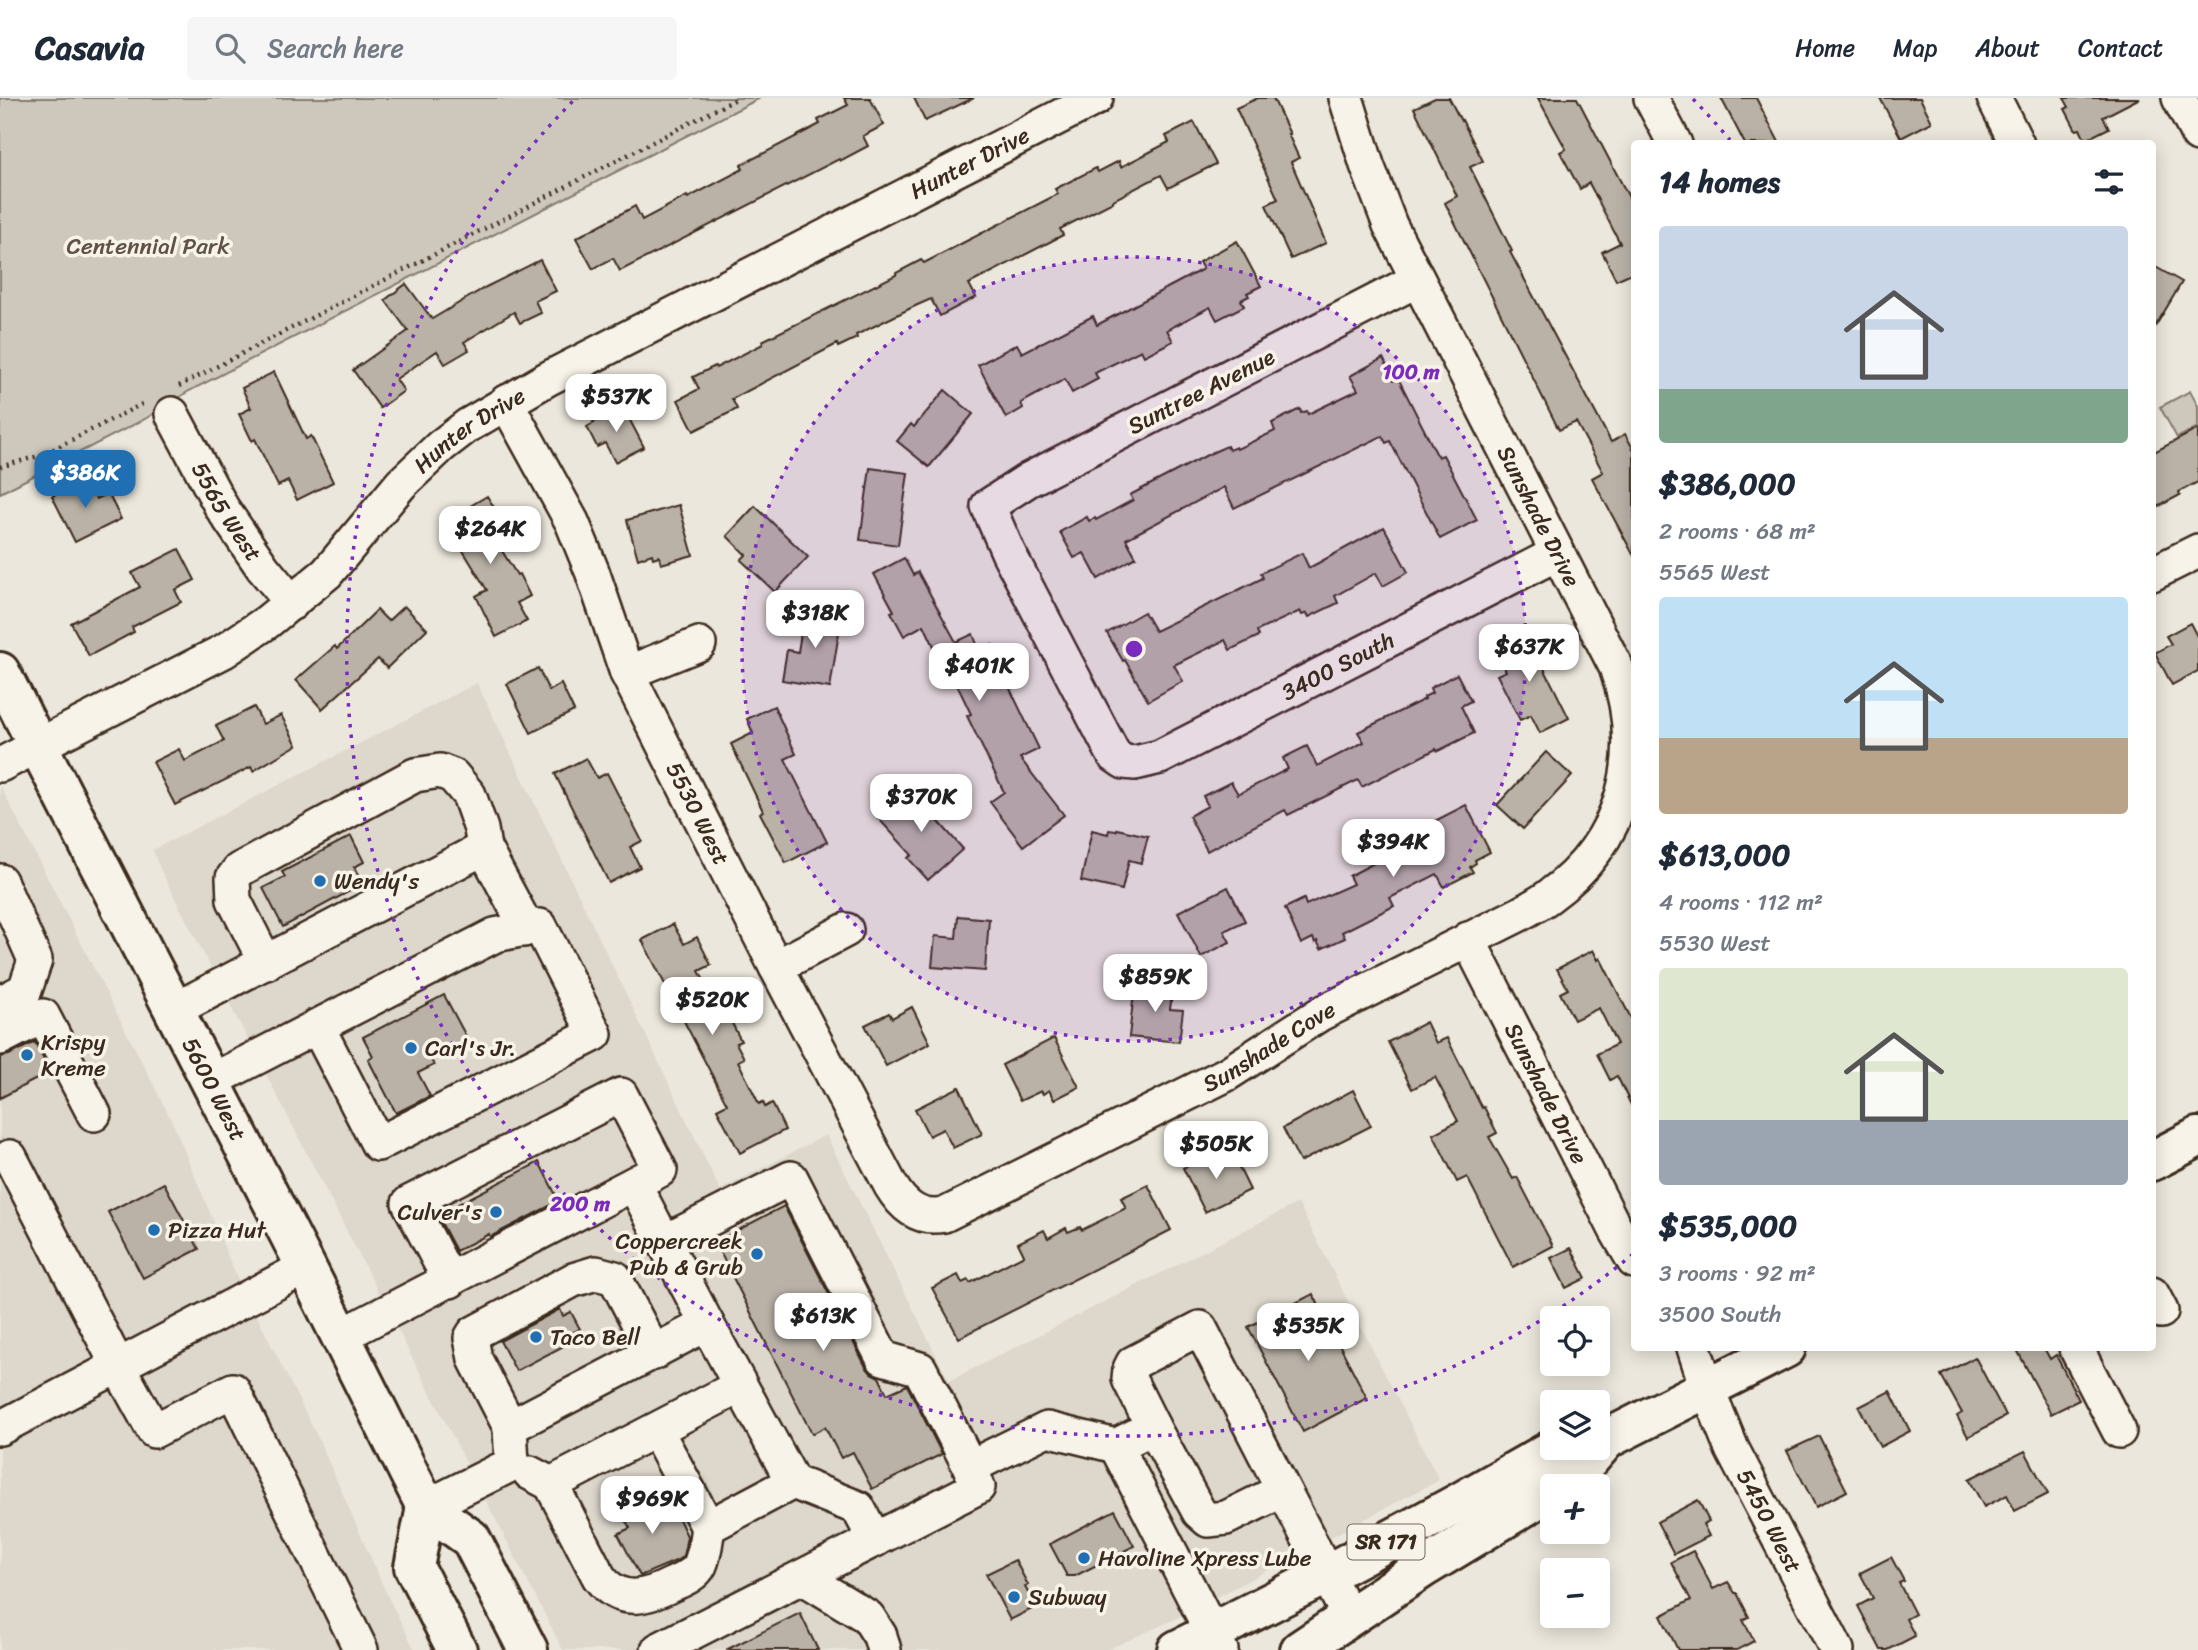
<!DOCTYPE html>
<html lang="en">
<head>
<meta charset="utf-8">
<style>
	body { margin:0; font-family:Sriracha,sans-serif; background:#f6f6f7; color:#1f2937; height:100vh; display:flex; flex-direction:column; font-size:26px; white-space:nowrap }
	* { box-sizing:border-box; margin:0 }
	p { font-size:23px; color:#747a83 }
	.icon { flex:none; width:38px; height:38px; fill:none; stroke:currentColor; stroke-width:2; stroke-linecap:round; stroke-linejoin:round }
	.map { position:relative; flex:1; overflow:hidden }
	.sheet { position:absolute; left:1631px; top:42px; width:525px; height:1211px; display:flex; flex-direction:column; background:#fff; border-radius:7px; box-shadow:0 4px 18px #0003 }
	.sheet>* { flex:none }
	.tools { position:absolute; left:1540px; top:1208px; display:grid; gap:14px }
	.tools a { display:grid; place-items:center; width:70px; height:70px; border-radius:7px; background:#fff; box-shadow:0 4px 18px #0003; font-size:35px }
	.price { position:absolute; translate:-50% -60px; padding:0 16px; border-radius:14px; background:#fff; color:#222; font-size:23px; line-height:46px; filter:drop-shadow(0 2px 4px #0008) }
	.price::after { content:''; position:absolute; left:50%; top:42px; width:21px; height:16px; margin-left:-10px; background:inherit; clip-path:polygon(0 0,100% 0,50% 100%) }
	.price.selected { background:#1f6fb2; color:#fff }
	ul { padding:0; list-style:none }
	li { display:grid; align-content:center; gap:14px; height:371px; padding:0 28px }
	li span { display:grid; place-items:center; height:217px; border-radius:7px; color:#555 }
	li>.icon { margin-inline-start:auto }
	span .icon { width:126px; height:126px; fill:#fffc; stroke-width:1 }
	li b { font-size:30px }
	h2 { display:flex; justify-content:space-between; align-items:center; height:84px; padding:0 28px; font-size:30px }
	header { display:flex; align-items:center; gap:42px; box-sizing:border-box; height:98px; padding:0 35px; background:#fff; border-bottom:2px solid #e0e1e3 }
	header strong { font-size:33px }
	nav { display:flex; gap:38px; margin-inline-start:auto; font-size:24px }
	.search { width:490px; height:63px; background:#f6f6f7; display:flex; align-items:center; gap:18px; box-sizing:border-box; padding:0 24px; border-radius:7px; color:#747a83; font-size:26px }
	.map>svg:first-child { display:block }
	.built { fill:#ddd7cc }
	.green { fill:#cec8bc; stroke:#84796d; stroke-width:2 }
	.building { fill:#bab2a7; stroke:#3b2a1e; stroke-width:2 }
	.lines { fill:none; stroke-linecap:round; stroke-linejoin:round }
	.minor-casing { stroke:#3b2a1e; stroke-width:38 }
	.major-casing { stroke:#3b2a1e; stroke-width:44 }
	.path { stroke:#3b2a1e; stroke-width:4.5; stroke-dasharray:2 5; stroke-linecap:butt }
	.minor { stroke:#f7f3e8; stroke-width:33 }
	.major { stroke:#f7f3e8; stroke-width:38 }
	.ring { fill:none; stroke:#7b2cbf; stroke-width:3.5; stroke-dasharray:3.5 7 }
	.poi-dot { fill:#1f6fb2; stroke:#f7f3e8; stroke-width:2.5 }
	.labels { text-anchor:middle; stroke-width:7; stroke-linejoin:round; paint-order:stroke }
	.shield { fill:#f7f3e8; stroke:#73665b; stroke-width:2 }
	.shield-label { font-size:21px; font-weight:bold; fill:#3b2a1e }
	.street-label { font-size:23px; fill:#3b2a1e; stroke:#f7f3e8 }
	.park-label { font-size:23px; fill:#605246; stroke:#f7f3e8 }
	.poi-label { font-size:23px; fill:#3b2a1e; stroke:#f7f3e8; text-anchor:start }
	.centre { fill:#7b2cbf; stroke:#f7f3e8; stroke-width:3.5 }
	.ring-label { font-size:21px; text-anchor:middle; font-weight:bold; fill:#7b2cbf; stroke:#f7f3e8; stroke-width:7; stroke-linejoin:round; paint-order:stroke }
</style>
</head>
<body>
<header>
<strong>Casavia</strong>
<div class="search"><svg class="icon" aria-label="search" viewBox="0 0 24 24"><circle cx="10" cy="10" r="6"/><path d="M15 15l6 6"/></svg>Search here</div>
<nav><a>Home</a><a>Map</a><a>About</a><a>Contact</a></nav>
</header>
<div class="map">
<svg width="2198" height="1552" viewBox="0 0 2198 1552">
	<rect width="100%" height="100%" fill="#ece7dc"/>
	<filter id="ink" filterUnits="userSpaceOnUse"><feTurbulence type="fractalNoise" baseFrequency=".0143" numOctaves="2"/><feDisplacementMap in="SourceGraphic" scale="14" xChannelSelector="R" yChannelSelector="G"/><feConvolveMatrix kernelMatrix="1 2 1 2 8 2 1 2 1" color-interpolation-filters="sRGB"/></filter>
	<g filter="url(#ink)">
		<g class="built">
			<path d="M477,585L720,1092L826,1037L949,1283L1298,1105L1439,1382L1173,1522L1107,1552H563L159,769L153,752Z"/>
			<path d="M0,687L172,1023L234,1173L319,1342L388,1499L415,1552H0Z"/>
		</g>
		<g class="green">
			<path d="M0,0H760L189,293L145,321L0,395Z"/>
			<path d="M2190,293L2198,308V329L2177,340L2160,309Z"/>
		</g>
		<g class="building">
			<path d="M844,0H870L884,27L863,38L868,48L840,63L839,61L620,173L613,160L593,171L576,140L635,108L642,122L687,98L688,100L743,71L741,67L820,26L818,22L848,7Z"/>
			<path d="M914,0H974L925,23Z"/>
			<path d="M1258,0H1273L1290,36H1288L1299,60L1291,64L1326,145L1291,161L1266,107L1278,101L1236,10Z"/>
			<path d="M1435,0H1449L1461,23L1462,22L1483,63L1470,69L1512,153L1510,154L1611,344L1625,336L1634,352V458L1592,380L1603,374L1576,324L1559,332L1445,105L1457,98L1414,10Z"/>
			<path d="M1538,0H1577L1634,109V174L1616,182L1602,154L1620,145L1589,85L1580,91L1560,54L1566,51Z"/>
			<path d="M1721,0H1756L1780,46H1745Z"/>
			<path d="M1880,0H1920L1932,24L1901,40Z"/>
			<path d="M2064,0H2140L2103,19L2109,30L2085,42L2080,31L2076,32L2065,11L2069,9Z"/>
			<path d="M1194,24L1216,66L1168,90L1161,77L1113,102V104L1060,131L1063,137L969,186L976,199L940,218L931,201L913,209L856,237L857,240L838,249L837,246L732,301L737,311L694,333L678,302L699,291L693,279L715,268L716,270L763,246L762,243L896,177V175L921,162L924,165L980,136L1058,96L1055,91L1096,70L1098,74L1119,63L1121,69L1169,44L1166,38Z"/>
			<path d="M1237,143L1261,188L1247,195L1249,198L1241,202L1244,208L1217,222L1210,209L1167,232L1173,243L1144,258L1141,252L1095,275L1098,281L1072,295L1065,281L1021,305L1023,310L1006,320L978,267L1017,246L1022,255L1093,218L1097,227L1203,171L1199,164Z"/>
			<path d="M540,162L556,193L535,203L541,215L520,225L514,214L464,244L469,252L445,266L437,253L396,281L404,293L380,310L353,272L408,233L385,202L406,186L432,221L486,189Z"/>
			<path d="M2152,167L2182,184L2152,234Z"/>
			<path d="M1383,260L1394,282L1398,280L1438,359L1443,357L1477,422L1440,441L1390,343L1386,345L1382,338L1234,410L1224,389L1126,441L1136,459L1098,481L1084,455L1074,460L1060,434L1087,419L1089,423L1095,420L1096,422L1133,402L1130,397L1209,356L1227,348L1229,352L1236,349L1237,351L1275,333L1272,325L1300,311L1301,315L1307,313L1308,316L1358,292L1350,278Z"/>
			<path d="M274,274L306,341L311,338L333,384L297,402L288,383L278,388L255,341L252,343L239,316L251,310L242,290Z"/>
			<path d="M945,292L973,316L929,369L897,343L911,326L914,329Z"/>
			<path d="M623,309L644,349L615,364L605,345L597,349L587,329L594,325L593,324Z"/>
			<path d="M2198,331V384L2179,394L2180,397L2152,412V355Z"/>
			<path d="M870,370L908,375L898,447L860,442Z"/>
			<path d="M86,381L96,401L108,395L121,421L75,444L52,398Z"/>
			<path d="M487,398L503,424L489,432L517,477L519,476L530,498L517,505L527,523L496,539L476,498L487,492L445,423Z"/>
			<path d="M679,407L693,457L661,466L659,458L653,460L652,456L638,461L627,422Z"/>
			<path d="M755,408L808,459L775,494L741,462L746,457L727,438Z"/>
			<path d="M1384,429L1408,474L1383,488L1376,475L1335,498L1338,505L1309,519L1307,515L1302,517L1300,513L1257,533L1259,538L1230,552L1225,542L1174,567L1183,583L1148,603L1125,562L1123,563L1107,535L1144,514L1155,533L1263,480L1261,475L1302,455L1309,470Z"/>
			<path d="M179,451L195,482L175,492L181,504L132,529L134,534L89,558L71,525L140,489L132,475Z"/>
			<path d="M904,460L913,477L918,474L956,544L973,536L978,549L984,547L985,551L992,547L1004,573L1002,574L1039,651L1020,660L1064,717L1023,748L990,704L1004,694L967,618L971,616L950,572L946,574L924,527L904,538L891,514L894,513L874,476Z"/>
			<path d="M404,508L427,531L387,570L378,561L322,611L296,582L335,548L337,551L377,512L388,523Z"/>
			<path d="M805,510L842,516L830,590L782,582L787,552L798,554Z"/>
			<path d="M2190,525L2198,540V573L2172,587L2155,555L2171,546L2166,538Z"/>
			<path d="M1526,534L1569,620L1540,635L1531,617L1520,622L1497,577L1506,573L1494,550Z"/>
			<path d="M538,570L549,593L561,586L574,613L531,635L507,586Z"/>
			<path d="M1457,576L1471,603L1461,608L1474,635L1438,653L1436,651L1362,689L1358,682L1288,717L1285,712L1207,753L1189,718L1208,708L1203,698L1231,684L1238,696L1288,671L1283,660L1307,648L1317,668L1364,644L1358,634L1425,601L1424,599L1432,595L1430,590Z"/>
			<path d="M774,608L796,656L785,661L827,744L786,765L760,715L763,713L731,646L753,635L747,621Z"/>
			<path d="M254,609L263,626L281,617L297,647L253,673L251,669L175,707L153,664L179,651L185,663L224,643L216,628Z"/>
			<path d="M1546,654L1572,678L1523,731L1497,707Z"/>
			<path d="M586,660L597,680L607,675L642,743L630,749L640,769L609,785L555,676Z"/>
			<path d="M910,691L963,751L928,782L908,760L912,757L878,720Z"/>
			<path d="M1466,707L1490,754L1475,762L1476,765L1470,769L1473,774L1444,789L1437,776L1390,800L1394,808L1342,834L1345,840L1321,851L1317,843L1315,845L1313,840L1301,846L1285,810L1304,801L1306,807L1353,786L1349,778L1430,736L1425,728Z"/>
			<path d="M1117,731L1148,738L1141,765L1129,762L1122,792L1081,783L1092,732L1108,736L1109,732L1116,733Z"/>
			<path d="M351,738L364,764L354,769L363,786L283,829L263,790L285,779L282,774Z"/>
			<path d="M1228,789L1245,823L1224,833L1230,844L1201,859L1178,814Z"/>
			<path d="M958,818L989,821L985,873L932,869L935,838L956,840Z"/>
			<path d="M673,826L684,846L697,839L711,867L699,873L723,919L728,917L741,943L736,945L744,960L738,963L759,1006L763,1004L765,1009L772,1005L785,1032L740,1055L717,1011L727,1006L642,842Z"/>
			<path d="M1593,852L1598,862L1600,860L1634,926V1013L1617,978L1610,982L1597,956L1617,946L1599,910L1574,922L1560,895L1568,891L1557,871Z"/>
			<path d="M1135,885L1173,888L1170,911L1183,912L1179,944L1129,939Z"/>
			<path d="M444,897L468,942L431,962L434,967L418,975L430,998L396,1015L368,961L373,958L363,939Z"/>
			<path d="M912,909L930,945L886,968L865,927L889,915L892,920Z"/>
			<path d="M1426,924L1436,945L1447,940L1482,1010L1484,1009L1497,1035L1489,1039L1513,1081L1517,1079L1553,1148L1513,1169L1467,1079L1457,1084L1433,1036L1458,1023L1435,979L1412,991L1388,944Z"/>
			<path d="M1054,940L1079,989L1054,1002L1049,992L1043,996L1041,993L1020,1003L1002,967Z"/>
			<path d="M35,944L50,974L0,1000V959L9,957Z"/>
			<path d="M959,989L982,1036L953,1050L943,1031L929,1038L915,1011Z"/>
			<path d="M1353,992L1371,1028L1300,1064L1283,1030Z"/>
			<path d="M1209,1057L1213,1067L1233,1057L1250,1092L1205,1114L1183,1070Z"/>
			<path d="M539,1064L559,1103L490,1139L489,1136L456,1153L437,1117Z"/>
			<path d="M164,1085L199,1151L143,1180L108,1114Z"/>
			<path d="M1148,1087L1171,1132L959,1240L932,1190L958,1177L962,1185L968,1182L970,1185L1024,1157L1018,1145L1044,1132L1048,1140L1066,1130L1068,1134L1080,1129L1082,1132L1126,1110L1121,1100Z"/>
			<path d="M784,1108L866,1269L871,1275L879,1279L887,1296L907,1287L942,1356L872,1391L853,1354L841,1360L825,1329L812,1336L715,1144Z"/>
			<path d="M1571,1150L1586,1180L1566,1190L1551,1160Z"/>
			<path d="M1313,1196L1367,1300L1303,1334L1248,1229Z"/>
			<path d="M560,1211L563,1218L571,1214L580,1231L572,1235L575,1242L516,1273L500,1243Z"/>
			<path d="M2016,1250H2044L2050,1261L2056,1257L2079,1302L2051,1316Z"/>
			<path d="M1975,1259L2006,1318L1968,1339L1957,1318L1962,1315L1941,1277Z"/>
			<path d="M1890,1293L1910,1333L1880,1349L1859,1309Z"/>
			<path d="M1819,1338L1847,1393L1816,1409L1787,1353Z"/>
			<path d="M2025,1353L2048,1396L2015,1413L2007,1397L1984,1409L1969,1381Z"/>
			<path d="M657,1396L671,1422L678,1419L687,1438L685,1449L683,1458L678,1462L640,1478L618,1436L630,1430L621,1414Z"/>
			<path d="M1698,1402L1709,1423L1703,1426L1709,1438L1674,1456L1657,1424Z"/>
			<path d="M1115,1412L1134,1448L1075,1478H1067L1050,1446Z"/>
			<path d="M1693,1453L1713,1491L1728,1484L1735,1495H1737L1749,1519L1743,1522L1754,1543L1737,1552H1678L1661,1518L1691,1502L1671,1464Z"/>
			<path d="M1891,1459L1904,1483L1899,1485L1915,1516L1906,1521L1915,1538L1888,1552H1881L1858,1508L1873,1500L1860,1475Z"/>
			<path d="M1015,1462L1028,1487L1025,1489L1036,1509L1010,1522L986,1476Z"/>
			<path d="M800,1515L818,1552H726Z"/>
		</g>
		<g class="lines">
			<g class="minor-casing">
				<g id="minor">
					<path d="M1651,0L1675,46"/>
					<path d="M1994,0L2017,46"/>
					<path d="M2179,0L2198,37"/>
					<path id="s1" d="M1417,182L1028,382L988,408L1008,454L1114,657L1124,664L1135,665L1160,659L1558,455"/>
					<path id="s2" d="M506,304L572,424L592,473L627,575L776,869L891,1088C903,1108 919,1122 944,1117L1227,976L1320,916L1520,816C1530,810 1540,805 1548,799C1625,744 1647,656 1616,569L1390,127L1367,67L1346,0"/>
					<path id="s3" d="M172,316L222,410L263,470L292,505"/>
					<path d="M2152,476L2198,453"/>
					<path d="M627,575L699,546"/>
					<path id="s4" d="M0,667L224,553L267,524L327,475L401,386L441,348L467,328L547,281L1096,0"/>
					<path d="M0,783L35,862L25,892L0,905"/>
					<path id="s5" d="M1468,841L1616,1132L1634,1163"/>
					<path d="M266,865L234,802L233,780L239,772L415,677L440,673L453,678L469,697L481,731L484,750"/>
					<path d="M776,869L846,832"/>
					<path d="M174,912L484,750L521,819L524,832"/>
					<path d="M0,940L43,918L94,1016"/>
					<path d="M211,983L495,837L540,828L595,936L378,1046L317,928"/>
					<path d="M10,1059L118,1268L154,1333L233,1292L361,1552"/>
					<path d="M634,1086L707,1226"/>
					<path d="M664,1144L791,1080L883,1260L920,1271L970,1369"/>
					<path d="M2152,1196L2161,1213"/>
					<path d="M341,1238L660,1072L621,997L409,1105L450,1183"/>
					<path id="s6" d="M1694,1250L1707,1290L1732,1351L1837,1552"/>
					<path d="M2076,1250L2119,1333"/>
					<path d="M510,1329L475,1261L471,1240L474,1235L573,1182L596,1175L615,1180L654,1255"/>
					<path d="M1153,1329L1199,1414L1208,1422L1226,1420L1283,1392"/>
					<path d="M0,1330L306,1169"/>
					<path d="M656,1332L708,1429L793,1384"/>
					<path d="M1116,1348L1221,1552"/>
					<path d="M530,1375L551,1386L740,1288"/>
					<path d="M551,1386L599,1479C619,1507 646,1500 673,1486C682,1482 695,1477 700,1467C705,1456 706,1441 708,1429"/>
					<path d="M426,1409L512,1366L510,1329L707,1226L793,1384L858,1410L875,1442"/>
					<path d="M802,1479L868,1519L880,1538L884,1552"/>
					<path d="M658,1552L978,1389L970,1369L1047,1331L1116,1348L1153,1329L1129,1281L1130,1271L1133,1265L1200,1230L1349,1519"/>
				</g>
			</g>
			<g class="major-casing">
				<g id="major">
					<path id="s7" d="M0,574L306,1169L426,1409L471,1441L528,1552"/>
					<path d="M2152,1063L2198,1039"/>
					<path d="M1598,1343L1607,1341L1786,1250"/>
					<path d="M1559,1388L1576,1377L1607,1341"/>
					<path d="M426,1409L414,1469L457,1552"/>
					<path d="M1177,1552L1327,1476L1455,1407L1557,1349"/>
					<path d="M1300,1552L1423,1470L1552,1392"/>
				</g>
			</g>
			<g class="path">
				<path d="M179,288L738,0"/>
				<path d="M0,369L42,357L146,304"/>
			</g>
			<use href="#minor" class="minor"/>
			<use href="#major" class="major"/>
		</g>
	</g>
	<circle cx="1134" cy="551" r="392" fill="#7b2cbf" fill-opacity=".12"/>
	<g class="ring">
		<circle cx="1134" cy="551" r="392"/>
		<path d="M1633 1156A784 784 0 0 1 575 1M1693 1A784 784 0 0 1 1730 42"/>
	</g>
	<g class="poi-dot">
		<circle cx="320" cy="783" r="7"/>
		<circle cx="411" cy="950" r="7"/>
		<circle cx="27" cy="957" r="7"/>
		<circle cx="496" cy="1114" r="7"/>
		<circle cx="154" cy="1132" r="7"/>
		<circle cx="757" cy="1156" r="7"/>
		<circle cx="536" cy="1239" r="7"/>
		<circle cx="1084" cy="1460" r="7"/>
		<circle cx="1014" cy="1499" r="7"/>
	</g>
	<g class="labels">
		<rect class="shield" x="1347.5" y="1426.5" width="77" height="35" rx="5"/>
		<g class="shield-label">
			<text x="1386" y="1451">SR 171</text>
		</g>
		<g class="street-label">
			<text dy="8" stroke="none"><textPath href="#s4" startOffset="1152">Hunter Drive</textPath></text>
			<text transform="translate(1201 293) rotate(-27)" y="8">Suntree Avenue</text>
			<text dy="8" stroke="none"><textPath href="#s4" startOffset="584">Hunter Drive</textPath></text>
			<text dy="8" stroke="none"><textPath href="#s3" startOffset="112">5565 West</textPath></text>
			<text transform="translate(1539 418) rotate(63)" y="8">Sunshade Drive</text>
			<text dy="8" stroke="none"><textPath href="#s1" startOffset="1013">3400 South</textPath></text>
			<text dy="8" stroke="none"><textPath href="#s2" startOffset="455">5530 West</textPath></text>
			<text dy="8" stroke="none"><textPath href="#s2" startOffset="1306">Sunshade Cove</textPath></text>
			<text dy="8" stroke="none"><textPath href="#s7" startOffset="469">5600 West</textPath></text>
			<text dy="8" stroke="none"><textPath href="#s5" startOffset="173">Sunshade Drive</textPath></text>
			<text dy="8" stroke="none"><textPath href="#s6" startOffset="189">5450 West</textPath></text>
		</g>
		<g class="park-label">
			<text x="148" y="156">Centennial Park</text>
		</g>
		<g class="poi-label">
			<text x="334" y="791">Wendy's</text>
			<text x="41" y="952">Krispy<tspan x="41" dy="26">Kreme</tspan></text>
			<text x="425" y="958">Carl's Jr.</text>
			<text x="482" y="1122" text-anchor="end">Culver's</text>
			<text x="168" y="1140">Pizza Hut</text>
			<text x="743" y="1151" text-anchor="end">Coppercreek<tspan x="743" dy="26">Pub &amp; Grub</tspan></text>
			<text x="550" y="1247">Taco Bell</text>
			<text x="1098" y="1468">Havoline Xpress Lube</text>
			<text x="1028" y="1507">Subway</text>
		</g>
	</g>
	<circle cx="1134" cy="551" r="10" class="centre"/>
	<g class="ring-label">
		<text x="1411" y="281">100 m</text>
		<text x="580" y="1113">200 m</text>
	</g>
</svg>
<div class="tools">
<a><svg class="icon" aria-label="locate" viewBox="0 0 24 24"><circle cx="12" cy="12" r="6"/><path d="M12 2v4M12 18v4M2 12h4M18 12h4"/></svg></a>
<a><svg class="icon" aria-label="layers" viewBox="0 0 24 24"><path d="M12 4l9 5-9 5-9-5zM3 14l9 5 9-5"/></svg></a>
<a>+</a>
<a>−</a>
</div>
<b class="price" style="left:616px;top:336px">$537K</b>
<b class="price selected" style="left:85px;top:412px">$386K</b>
<b class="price" style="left:490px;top:468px">$264K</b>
<b class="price" style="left:815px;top:552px">$318K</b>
<b class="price" style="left:1529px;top:586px">$637K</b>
<b class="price" style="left:979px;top:605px">$401K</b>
<b class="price" style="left:921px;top:736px">$370K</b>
<b class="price" style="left:1393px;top:781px">$394K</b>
<b class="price" style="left:1155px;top:916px">$859K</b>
<b class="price" style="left:712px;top:939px">$520K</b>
<b class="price" style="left:1216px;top:1083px">$505K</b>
<b class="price" style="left:823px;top:1255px">$613K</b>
<b class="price" style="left:1308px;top:1265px">$535K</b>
<b class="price" style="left:652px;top:1438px">$969K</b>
<section class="sheet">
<h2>14 homes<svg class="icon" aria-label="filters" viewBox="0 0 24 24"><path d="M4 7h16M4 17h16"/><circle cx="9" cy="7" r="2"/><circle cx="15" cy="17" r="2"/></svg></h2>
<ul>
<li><span style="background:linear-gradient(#c9d6e8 75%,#7fa58c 0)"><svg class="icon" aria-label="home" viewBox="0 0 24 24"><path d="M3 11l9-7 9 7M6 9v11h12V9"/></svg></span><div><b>$386,000</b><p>2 rooms · 68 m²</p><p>5565 West</p></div></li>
<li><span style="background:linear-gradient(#bfe0f5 65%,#b9a48a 0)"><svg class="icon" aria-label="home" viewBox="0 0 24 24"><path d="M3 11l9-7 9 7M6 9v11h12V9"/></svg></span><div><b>$613,000</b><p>4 rooms · 112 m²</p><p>5530 West</p></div></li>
<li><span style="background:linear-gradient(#dfe7d0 70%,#9aa5b1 0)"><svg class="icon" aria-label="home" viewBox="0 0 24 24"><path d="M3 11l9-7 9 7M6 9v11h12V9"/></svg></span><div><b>$535,000</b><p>3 rooms · 92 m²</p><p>3500 South</p></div></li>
</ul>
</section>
</div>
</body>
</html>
